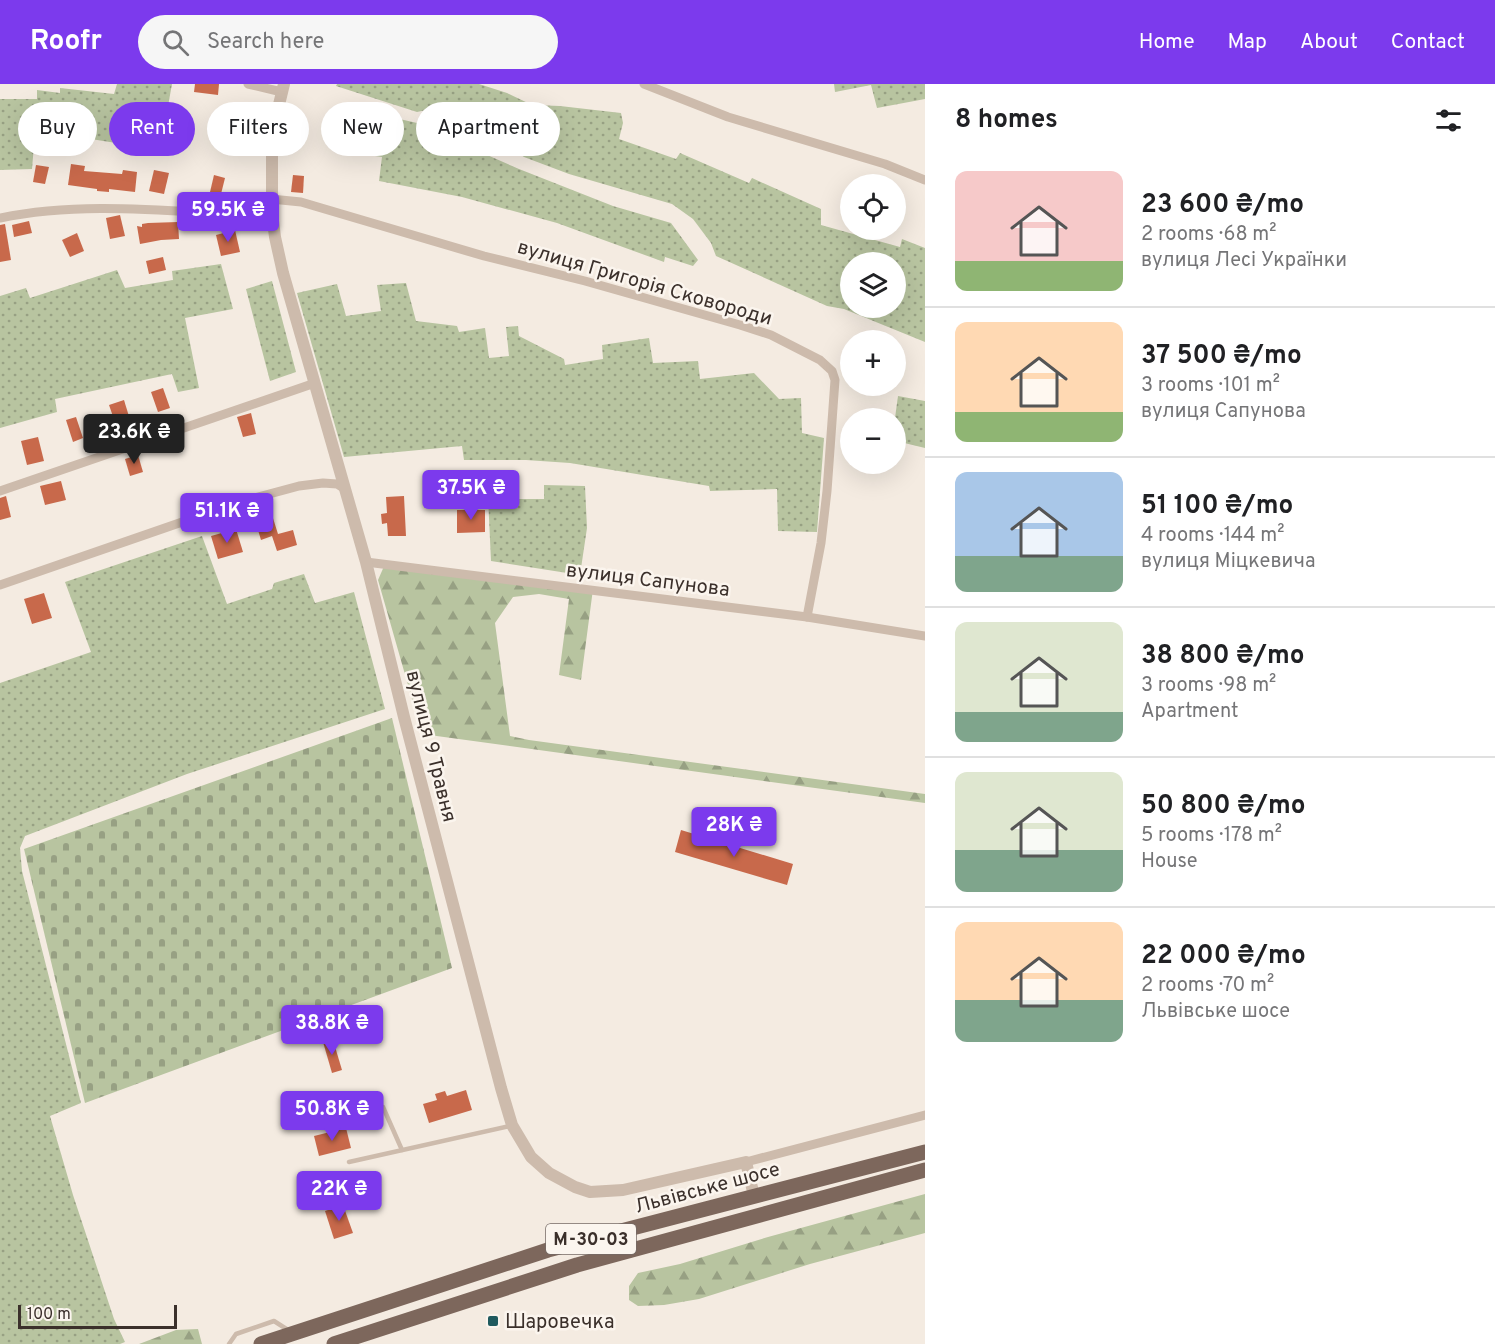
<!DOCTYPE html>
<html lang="en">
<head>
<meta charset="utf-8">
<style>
	body { margin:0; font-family:Overpass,sans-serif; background:#f6f6f6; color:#202124; height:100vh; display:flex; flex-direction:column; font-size:22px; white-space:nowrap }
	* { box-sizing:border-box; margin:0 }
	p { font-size:20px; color:#757577 }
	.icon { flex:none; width:33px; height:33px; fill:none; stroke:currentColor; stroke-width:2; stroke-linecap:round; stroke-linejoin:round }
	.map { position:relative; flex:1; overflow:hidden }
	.details { display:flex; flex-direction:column; background:#fff; width:570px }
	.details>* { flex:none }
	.guide { position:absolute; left:18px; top:18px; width:570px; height:54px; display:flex; gap:12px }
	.fabs { position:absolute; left:840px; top:90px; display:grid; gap:12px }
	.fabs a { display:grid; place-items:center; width:66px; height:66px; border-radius:50%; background:#fff; box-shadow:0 6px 24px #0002; font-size:30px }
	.scale { position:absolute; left:18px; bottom:15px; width:159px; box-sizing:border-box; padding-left:6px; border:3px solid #3b302b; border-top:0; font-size:16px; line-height:21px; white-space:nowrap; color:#3b302b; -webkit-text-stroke:4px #fbf5ee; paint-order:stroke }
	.price { position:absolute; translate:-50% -51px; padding:0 14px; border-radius:6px; background:#7c3aed; color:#fff; font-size:20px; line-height:39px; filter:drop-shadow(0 2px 3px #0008) }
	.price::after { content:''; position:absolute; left:50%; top:36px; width:18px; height:14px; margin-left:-9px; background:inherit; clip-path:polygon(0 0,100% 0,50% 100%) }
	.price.selected { background:#222; color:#fff }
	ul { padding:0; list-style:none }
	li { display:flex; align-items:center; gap:18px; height:150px; padding:0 30px }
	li+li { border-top:2px solid #e0e0e0 }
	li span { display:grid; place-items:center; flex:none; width:168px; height:120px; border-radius:12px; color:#555 }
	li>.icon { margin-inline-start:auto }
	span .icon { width:72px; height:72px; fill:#fffc; stroke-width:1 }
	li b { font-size:26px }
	h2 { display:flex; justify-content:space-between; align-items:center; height:72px; padding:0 30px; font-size:26px }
	.tag { padding:0 21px; border-radius:27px; background:#fff; box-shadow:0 6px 24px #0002; font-size:21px; line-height:54px }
	.tag.selected { background:#7c3aed; color:#fff }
	header { display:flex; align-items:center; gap:36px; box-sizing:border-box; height:84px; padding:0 30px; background:#7c3aed; color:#fff }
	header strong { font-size:28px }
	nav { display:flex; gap:33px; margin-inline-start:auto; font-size:21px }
	.search { width:420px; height:54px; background:#f6f6f6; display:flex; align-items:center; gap:15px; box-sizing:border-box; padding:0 21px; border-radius:33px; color:#757577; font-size:22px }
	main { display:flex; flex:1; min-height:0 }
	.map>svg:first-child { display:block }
	.forest { fill:url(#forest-firs) }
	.cemetery { fill:url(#cemetery-stones) }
	.garden { fill:url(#garden-dots); fill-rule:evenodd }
	.building { fill:#c8694b }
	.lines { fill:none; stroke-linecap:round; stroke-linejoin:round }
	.service { stroke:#cdbbac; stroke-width:4.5 }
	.minor { stroke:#cdbbac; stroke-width:9 }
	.tertiary { stroke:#cdbbac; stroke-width:12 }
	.primary { stroke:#7d675c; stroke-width:15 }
	.poi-dot { fill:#1f5a5e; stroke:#fbf5ee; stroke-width:2 }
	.labels { text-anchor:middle; stroke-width:5; stroke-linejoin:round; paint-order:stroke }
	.shield { fill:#fbf5ee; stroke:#756b66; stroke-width:1.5 }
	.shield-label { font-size:18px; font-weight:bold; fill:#3b302b }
	.street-label { font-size:20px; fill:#3b302b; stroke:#fbf5ee }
	.poi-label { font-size:20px; fill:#3b302b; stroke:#fbf5ee; text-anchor:start }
</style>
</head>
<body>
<header>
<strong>Roofr</strong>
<div class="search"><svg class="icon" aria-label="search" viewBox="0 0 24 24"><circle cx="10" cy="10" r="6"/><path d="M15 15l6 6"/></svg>Search here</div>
<nav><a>Home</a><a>Map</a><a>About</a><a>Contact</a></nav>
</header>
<main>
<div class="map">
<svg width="925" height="1260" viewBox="0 0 925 1260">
	<defs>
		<pattern id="forest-firs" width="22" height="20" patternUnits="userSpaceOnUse" patternTransform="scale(1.5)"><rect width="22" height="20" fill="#b8c4a0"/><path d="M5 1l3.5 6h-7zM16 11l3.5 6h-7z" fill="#97a083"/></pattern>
		<pattern id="cemetery-stones" width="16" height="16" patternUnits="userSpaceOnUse" patternTransform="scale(1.5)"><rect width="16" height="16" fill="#b8c4a0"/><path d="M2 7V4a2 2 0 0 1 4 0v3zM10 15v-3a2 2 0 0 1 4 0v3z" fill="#97a083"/></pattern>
		<pattern id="garden-dots" width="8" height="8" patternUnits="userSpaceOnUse" patternTransform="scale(1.5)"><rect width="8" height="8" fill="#b8c4a0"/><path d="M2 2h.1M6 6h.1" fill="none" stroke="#97a083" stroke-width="1.8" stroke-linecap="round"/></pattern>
	</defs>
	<rect width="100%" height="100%" fill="#f4ebe1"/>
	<g class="forest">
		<path d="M385,480L593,505L581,596L559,591L569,515L539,510L513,513L495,539L510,652L529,656L925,710V719L422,650L378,496Z"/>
		<path d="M925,1110V1149L810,1180L699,1215L664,1221L638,1222L629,1216V1202L638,1189L680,1180L768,1153Z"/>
		<path d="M198,1245L202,1260H139L176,1246Z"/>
	</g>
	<path class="cemetery" d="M392,634L452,884L85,1019L24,765Z"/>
	<g class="garden">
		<path d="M117,0H172L160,66L72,52L71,61H34L32,85L0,86V15H37V6L60,9V4L114,10Z"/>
		<path d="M337,0H479L507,9L532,21L560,22L621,29L623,39L619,55L676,75L680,69L749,99L752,94L821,125V141L900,163L902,155L925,164V258L844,225L827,222L716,172L711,159L693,135L672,120L569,90L524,73L469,33L445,22L417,28L336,2ZM850,178H896V224H850Z"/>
		<path d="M834,0H925V15L877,24L871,1L835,8Z"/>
		<path d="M338,21L461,49L462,60L519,85L613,122L671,139L698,176L693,182L665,173L664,178L557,139L462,113L379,97L382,73L333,66Z"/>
		<path d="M221,180L233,225L185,234L199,304L178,308L172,290L55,315L57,328L0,344V212L26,204L30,214L117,186L125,204L173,196L172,187Z"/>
		<path d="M272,197L296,288L270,297L246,205Z"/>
		<path d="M406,199L416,237L457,242L459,248L485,244L489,274L509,272L506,243L518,242L519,252L564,275L565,281L603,275L602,261L649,254L653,279L698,277L700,295L754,289L779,315L801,314L802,349L824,354L817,448L778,447L777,405L710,407L709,402L570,379L526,376H464L462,362L344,373L297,209L337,200L346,232L381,227L377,201Z"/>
		<path d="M898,312L925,317V364L896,357L895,334Z"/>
		<path d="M487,391L513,393L514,415H544V401L585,402L587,444L580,491L491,477Z"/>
		<path d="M202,452L227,520L272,505L274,499L304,490L315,519L354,508L385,625L187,690L25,752L20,764L22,787L81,1019L50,1032L73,1111L114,1235L125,1258L120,1260H0V599L91,568L65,498Z"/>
	</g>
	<g class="building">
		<path d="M195,0H219L218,11L194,8Z"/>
		<path d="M71,80L85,82L84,87L122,90L123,86L137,88L135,108L109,105V108L97,107V105L68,101Z"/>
		<path d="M36,81L49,83L45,100L33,98Z"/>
		<path d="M154,86L169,89L164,110L149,107Z"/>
		<path d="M214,91L225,94L221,110L210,108Z"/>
		<path d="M293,91L304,92L303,109L291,108Z"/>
		<path d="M120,131L125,152L110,155L106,134Z"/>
		<path d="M29,137L32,149L14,153L12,141Z"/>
		<path d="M178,138L179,155L161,156L140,160L137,142L142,143V140L148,139Z"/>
		<path d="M5,140L11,176L0,178V141Z"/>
		<path d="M235,146L240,168L221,172L216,151Z"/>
		<path d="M77,149L84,167L70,173L62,156Z"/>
		<path d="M163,173L166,186L149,190L146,177Z"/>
		<path d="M163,304L170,324L158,328L151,308Z"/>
		<path d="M124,316L131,339L117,344L109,321Z"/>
		<path d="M251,329L256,350L243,353L237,333Z"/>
		<path d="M76,333L83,354L73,358L66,336Z"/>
		<path d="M38,353L44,377L27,381L21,357Z"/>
		<path d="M138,371L143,388L130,392L125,375Z"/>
		<path d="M61,397L66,416L45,421L40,402Z"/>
		<path d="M6,412L11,433L0,436V414Z"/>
		<path d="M404,412L406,452H388L387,439L382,440L381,430L387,429L386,413Z"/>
		<path d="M457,426H485V448L457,449Z"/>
		<path d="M272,431L278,450L293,446L297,461L277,467L272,452L261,456L255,436Z"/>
		<path d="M236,445L243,468L218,475L211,452Z"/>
		<path d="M44,509L52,534L32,540L24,515Z"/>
		<path d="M681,746L793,780L787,801L675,768Z"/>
		<path d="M333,956L342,986L332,989L323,958Z"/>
		<path d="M466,1006L472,1026L429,1039L423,1020L437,1016L435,1010L445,1007L447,1012Z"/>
		<path d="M346,1044L351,1064L319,1072L314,1052Z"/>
		<path d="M348,1100L354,1117L336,1123L330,1106Z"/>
		<path d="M343,1121L353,1149L334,1155L325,1127Z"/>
	</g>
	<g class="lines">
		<g class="service">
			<path d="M383,1023L402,1066"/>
			<path d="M349,1078L510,1042"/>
			<path d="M229,1260L236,1250L274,1237L288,1246"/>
		</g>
		<g class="minor">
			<path d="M248,0L282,8"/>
			<path d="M644,0L728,33L885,80L925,96"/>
			<path d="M271,115L301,118L484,172L585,197L740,241L771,251L820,276L832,287L835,296L827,407L821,459L807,533"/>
			<path d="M0,134C81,117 165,127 248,131L272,129"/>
			<path d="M0,407L315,299"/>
			<path d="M366,478L807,533L925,552"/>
			<path d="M0,501L240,418L299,402L323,399L337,400L345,405"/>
			<path d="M746,1078L925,1031"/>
		</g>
		<path class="tertiary" d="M284,0L275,37L272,71V129L275,153L283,189L366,478L404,633L501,1004L512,1041L531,1073L549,1089L575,1103L590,1108L623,1106L746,1078L754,1112"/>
		<g class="primary">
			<path d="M261,1260L548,1166L925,1068"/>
			<path d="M334,1260L577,1181L925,1086"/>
		</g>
	</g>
	<rect class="poi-dot" x="487" y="1231" width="12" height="12" rx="3"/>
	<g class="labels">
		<rect class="shield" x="546" y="1140" width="90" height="30" rx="4.5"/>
		<g class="shield-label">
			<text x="591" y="1161">М-30-03</text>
		</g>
		<g class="street-label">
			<text transform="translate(645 198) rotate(16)" y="7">вулиця Григорія Сковороди</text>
			<text transform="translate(648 495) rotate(7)" y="7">вулиця Сапунова</text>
			<text transform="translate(432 662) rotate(76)" y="7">вулиця 9 Травня</text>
			<text transform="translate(707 1103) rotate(-15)" y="7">Львівське шосе</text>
		</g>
		<g class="poi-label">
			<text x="505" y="1244">Шаровечка</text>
		</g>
	</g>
</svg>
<div class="fabs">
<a><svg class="icon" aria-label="locate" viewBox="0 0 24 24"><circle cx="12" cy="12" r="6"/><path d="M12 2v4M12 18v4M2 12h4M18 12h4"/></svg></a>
<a><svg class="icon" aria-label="layers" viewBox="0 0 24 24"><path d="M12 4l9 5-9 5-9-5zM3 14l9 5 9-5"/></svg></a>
<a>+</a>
<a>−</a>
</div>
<div class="scale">100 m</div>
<b class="price" style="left:228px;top:159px">59.5K ₴</b>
<b class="price selected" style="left:134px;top:381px">23.6K ₴</b>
<b class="price" style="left:471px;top:437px">37.5K ₴</b>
<b class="price" style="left:227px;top:460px">51.1K ₴</b>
<b class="price" style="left:734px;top:774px">28K ₴</b>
<b class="price" style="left:332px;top:972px">38.8K ₴</b>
<b class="price" style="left:332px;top:1058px">50.8K ₴</b>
<b class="price" style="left:339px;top:1138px">22K ₴</b>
<div class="guide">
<a class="tag">Buy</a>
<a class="tag selected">Rent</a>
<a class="tag">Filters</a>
<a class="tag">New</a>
<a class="tag">Apartment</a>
</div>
</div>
<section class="details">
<h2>8 homes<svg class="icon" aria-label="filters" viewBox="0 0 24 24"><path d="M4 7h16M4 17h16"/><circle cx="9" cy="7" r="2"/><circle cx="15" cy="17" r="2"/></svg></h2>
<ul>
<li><span style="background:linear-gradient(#f6c9c9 75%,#8fb573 0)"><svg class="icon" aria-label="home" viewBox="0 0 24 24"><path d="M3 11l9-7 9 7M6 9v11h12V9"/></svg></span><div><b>23 600 ₴/mo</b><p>2 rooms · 68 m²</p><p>вулиця Лесі Українки</p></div></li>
<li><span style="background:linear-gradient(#ffd9b3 75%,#8fb573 0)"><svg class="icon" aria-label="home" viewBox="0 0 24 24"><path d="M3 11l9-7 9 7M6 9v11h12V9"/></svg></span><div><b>37 500 ₴/mo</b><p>3 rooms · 101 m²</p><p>вулиця Сапунова</p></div></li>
<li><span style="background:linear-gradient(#a9c7e8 70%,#7fa58c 0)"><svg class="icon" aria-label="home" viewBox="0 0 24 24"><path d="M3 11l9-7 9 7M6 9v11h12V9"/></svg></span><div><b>51 100 ₴/mo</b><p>4 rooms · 144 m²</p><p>вулиця Міцкевича</p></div></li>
<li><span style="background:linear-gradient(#dfe7d0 75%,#7fa58c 0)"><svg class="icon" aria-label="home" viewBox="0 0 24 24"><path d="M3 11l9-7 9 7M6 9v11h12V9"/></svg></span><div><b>38 800 ₴/mo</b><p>3 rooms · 98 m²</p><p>Apartment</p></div></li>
<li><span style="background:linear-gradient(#dfe7d0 65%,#7fa58c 0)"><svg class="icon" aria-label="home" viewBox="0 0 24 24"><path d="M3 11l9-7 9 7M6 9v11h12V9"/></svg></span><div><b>50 800 ₴/mo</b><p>5 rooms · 178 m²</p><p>House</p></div></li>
<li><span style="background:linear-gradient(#ffd9b3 65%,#7fa58c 0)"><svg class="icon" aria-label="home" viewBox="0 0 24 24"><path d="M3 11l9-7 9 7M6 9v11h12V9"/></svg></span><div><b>22 000 ₴/mo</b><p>2 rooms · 70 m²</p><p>Львівське шосе</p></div></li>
</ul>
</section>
</main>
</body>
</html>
